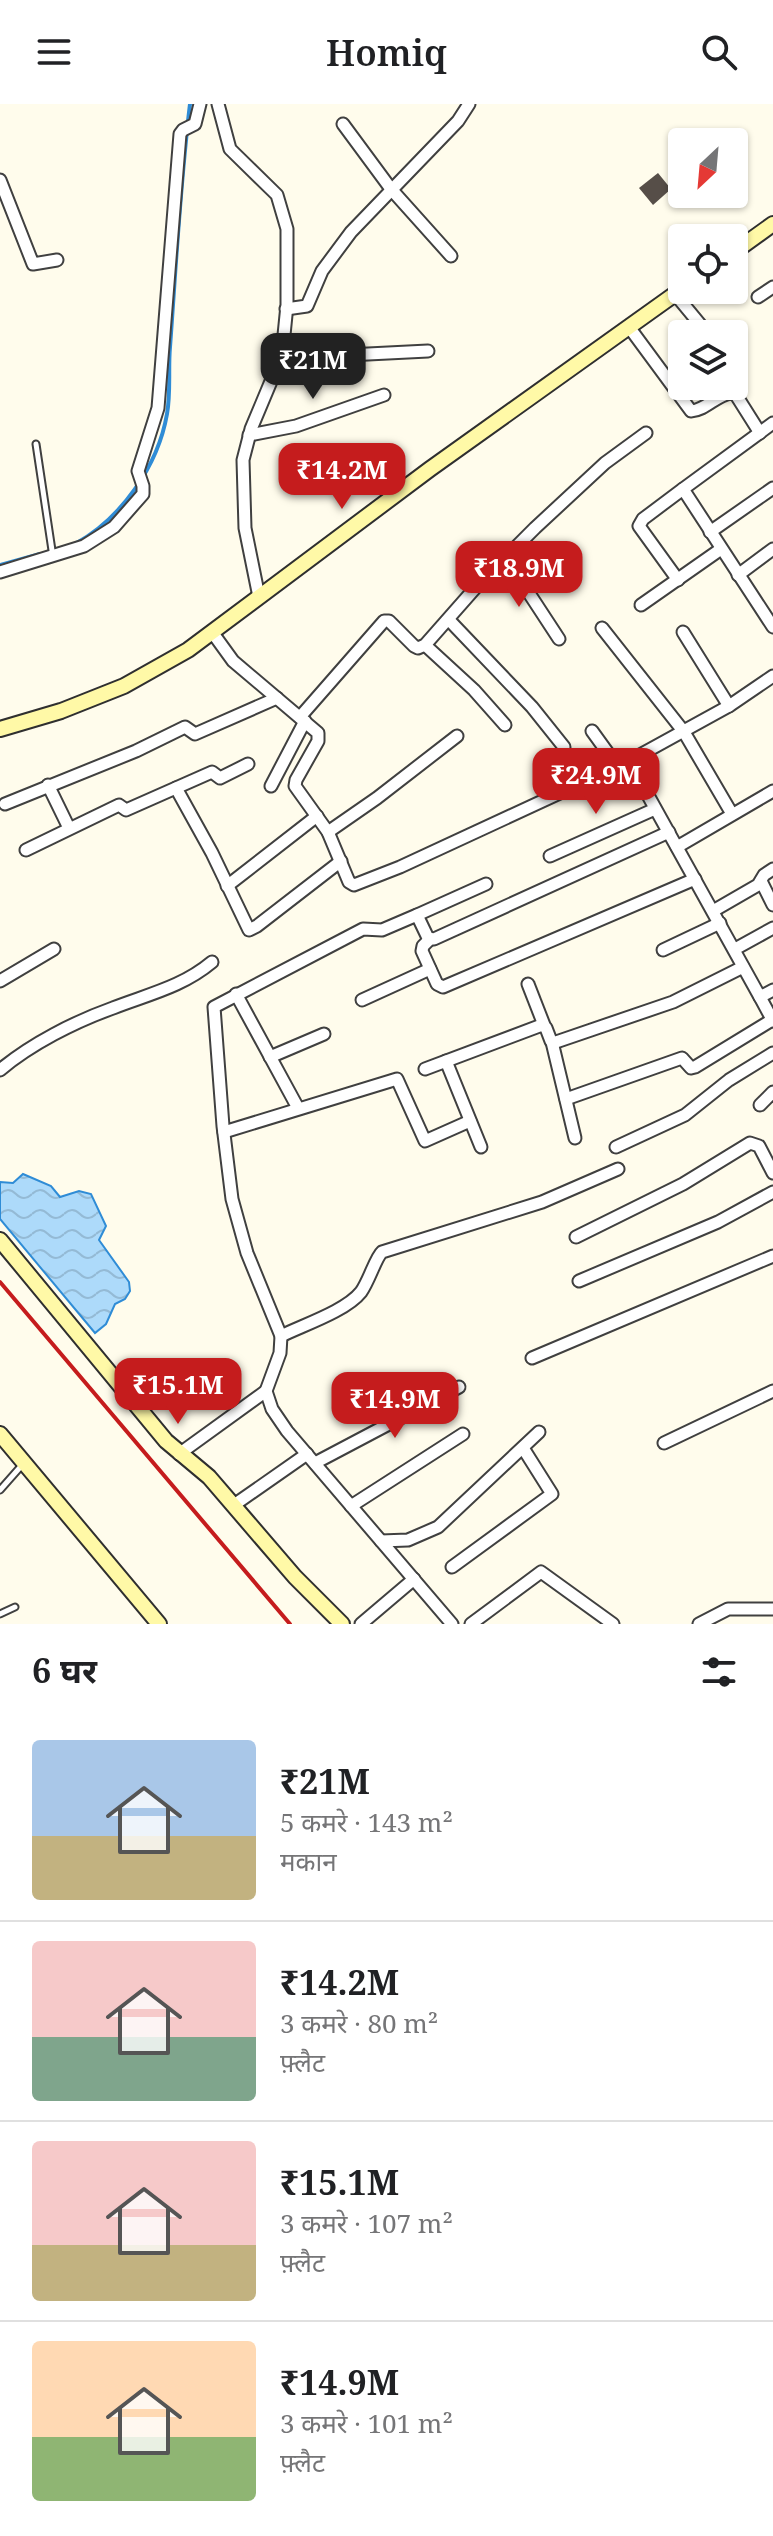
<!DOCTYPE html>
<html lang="hi">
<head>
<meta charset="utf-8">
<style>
	body { margin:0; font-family:"Noto Serif","Noto Sans Devanagari",serif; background:#f2f2f2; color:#202124; height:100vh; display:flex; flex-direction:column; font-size:30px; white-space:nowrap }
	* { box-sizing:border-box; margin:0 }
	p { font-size:26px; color:#757577 }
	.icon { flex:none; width:44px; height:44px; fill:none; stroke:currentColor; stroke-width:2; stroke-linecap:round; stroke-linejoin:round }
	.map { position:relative; height:1520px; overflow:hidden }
	.drawer { display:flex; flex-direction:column; background:#fff; flex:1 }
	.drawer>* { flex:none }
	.needle { width:52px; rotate:206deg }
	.tools { position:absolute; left:668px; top:24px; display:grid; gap:16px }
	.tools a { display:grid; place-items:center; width:80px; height:80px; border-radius:8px; background:#fff; box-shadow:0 2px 6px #0004; font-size:40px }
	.price { position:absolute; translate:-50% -68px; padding:0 18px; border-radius:16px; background:#c51c1d; color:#fff; font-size:26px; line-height:52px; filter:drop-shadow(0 2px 4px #0008) }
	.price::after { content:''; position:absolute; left:50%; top:48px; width:24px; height:18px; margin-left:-12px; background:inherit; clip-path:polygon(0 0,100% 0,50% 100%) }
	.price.selected { background:#222; color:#fff }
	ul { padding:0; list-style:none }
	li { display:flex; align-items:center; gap:24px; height:200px; padding:0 32px }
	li+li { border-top:2px solid #e0e0e0 }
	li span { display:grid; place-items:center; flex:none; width:224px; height:160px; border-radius:8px; color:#555 }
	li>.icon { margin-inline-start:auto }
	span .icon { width:96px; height:96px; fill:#fffc; stroke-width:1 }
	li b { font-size:34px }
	h2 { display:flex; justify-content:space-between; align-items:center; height:96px; padding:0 32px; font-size:34px }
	header { display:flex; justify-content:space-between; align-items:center; height:104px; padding:0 32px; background:#fff; font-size:36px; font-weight:600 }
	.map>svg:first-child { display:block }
	.water { fill:url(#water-waves); stroke:#2f8cd6; stroke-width:2 }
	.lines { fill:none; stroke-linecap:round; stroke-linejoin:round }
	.stream { stroke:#2f8cd6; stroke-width:4 }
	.building { fill:#564e48 }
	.lane-casing { stroke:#404040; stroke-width:9 }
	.street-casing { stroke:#404040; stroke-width:15 }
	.secondary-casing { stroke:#2f2f2f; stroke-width:18 }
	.lane { stroke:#fff; stroke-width:5 }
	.street { stroke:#fff; stroke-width:11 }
	.secondary { stroke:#fff9a7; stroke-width:14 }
	.rail { stroke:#c51c1d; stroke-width:4 }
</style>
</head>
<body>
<header><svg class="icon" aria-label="menu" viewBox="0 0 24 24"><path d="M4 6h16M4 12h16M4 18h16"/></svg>Homiq<svg class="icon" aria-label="search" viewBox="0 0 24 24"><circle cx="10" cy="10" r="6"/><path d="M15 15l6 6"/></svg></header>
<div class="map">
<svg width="773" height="1520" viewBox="0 0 773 1520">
	<defs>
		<pattern id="water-waves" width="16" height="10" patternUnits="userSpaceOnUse" patternTransform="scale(2)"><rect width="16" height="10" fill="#addafa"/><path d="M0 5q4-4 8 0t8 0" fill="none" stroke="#94bad5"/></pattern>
	</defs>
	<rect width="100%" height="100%" fill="#fffcec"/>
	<path class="water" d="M23,1070L51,1082L60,1093L79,1087L91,1090L106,1122L99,1136L129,1178L130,1187L125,1195L115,1200L106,1220L95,1229L0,1115V1078L13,1079Z"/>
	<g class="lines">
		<g class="stream">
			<path d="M75,440C121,415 158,362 167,310C171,288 168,265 170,243C176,162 180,81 190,0"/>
			<path d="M0,461L40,450"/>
		</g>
	</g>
	<path class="building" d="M658,69L671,85L653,101L639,84Z"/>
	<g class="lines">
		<g class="lane-casing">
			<g id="lane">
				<path d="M36,340L53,453"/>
				<path d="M0,1386L23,1360"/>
				<path d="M0,1510L15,1503"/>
			</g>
		</g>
		<g class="street-casing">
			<g id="street">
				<path d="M218,0L230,45L277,91L287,125V201L282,251L251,325L243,356L245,424L259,493"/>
				<path d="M343,20L391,85L451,152"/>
				<path d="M0,76L33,160L57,156"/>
				<path d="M675,190L708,230"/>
				<path d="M758,193L773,183"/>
				<path d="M286,205L307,202L322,167L351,128L458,17L469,0"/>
				<path d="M629,223L691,307C706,306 716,291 731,289L736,291L760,329"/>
				<path d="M281,253L319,256L348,251L428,247"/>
				<path d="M773,319L683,385L773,523"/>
				<path d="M249,331L296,322L384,291"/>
				<path d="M710,428L773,384"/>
				<path d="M502,456L523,480L559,535"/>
				<path d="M0,468L84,442L114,423L143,390V382L138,367L158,304L180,30L183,26L195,20L200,0"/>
				<path d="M738,471L773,445"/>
				<path d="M678,476L639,422L643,415L683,385"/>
				<path d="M641,501L721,445"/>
				<path d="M449,516L532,603L564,643"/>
				<path d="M602,524L684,628L732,710"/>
				<path d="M212,528L233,557L318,629V637L296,676L295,682L328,728L349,778L354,781L400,763L629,657L729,602L773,572"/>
				<path d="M683,528L729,602"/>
				<path d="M425,541L474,586L505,621"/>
				<path d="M300,613L384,517H389L414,542L418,544L425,541L477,482L535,424L605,359L646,329"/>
				<path d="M592,627L618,663"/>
				<path d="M629,657L760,893L773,886"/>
				<path d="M48,681L69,724"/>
				<path d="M271,682L305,617"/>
				<path d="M176,684L212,749L249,826L257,822L341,757"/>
				<path d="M5,700L136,647L185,623L195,630L277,594"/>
				<path d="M328,728L377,694L457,632"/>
				<path d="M677,743L773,687"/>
				<path d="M26,746L119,701L126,706L212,668L220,674L248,660"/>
				<path d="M550,752L655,705"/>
				<path d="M761,777L773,801"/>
				<path d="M227,782L317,712"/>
				<path d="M713,807L758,781L764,771L773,765"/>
				<path d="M417,811L486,780"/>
				<path d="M430,835L423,842L422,847L437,880L443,883L695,775"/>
				<path d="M735,845L773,824"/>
				<path d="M663,846L720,819"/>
				<path d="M0,877L54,845"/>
				<path d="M528,880L544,921"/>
				<path d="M236,890L298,1004"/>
				<path d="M760,893L773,917"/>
				<path d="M362,896L430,865"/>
				<path d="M552,938L575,1034"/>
				<path d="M270,953L324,930"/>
				<path d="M446,957L481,1043"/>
				<path d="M425,965L542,921L546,924L551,937L556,938L673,898L743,863"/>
				<path d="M0,966C31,940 74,918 113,904C149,890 182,883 212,858"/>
				<path d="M566,995L682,954L691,964L695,963L772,916"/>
				<path d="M760,1001L773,988"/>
				<path d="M224,1028L397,975L425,1037L470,1017"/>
				<path d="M616,1043L685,1011L729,976L773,949"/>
				<path d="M576,1133L683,1080L750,1039L759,1042L773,1069"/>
				<path d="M579,1177L718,1118L773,1088"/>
				<path d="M281,1232C303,1221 346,1207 361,1188C369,1177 376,1153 382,1148L542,1098L618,1065"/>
				<path d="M532,1254L773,1152"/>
				<path d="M664,1339L773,1287"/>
				<path d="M179,1350L266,1287"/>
				<path d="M315,1359L459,1283"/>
				<path d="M234,1401L307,1350"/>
				<path d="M351,1402L463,1330"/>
				<path d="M381,1437L408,1436L438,1423L539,1328"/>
				<path d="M452,1463L552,1390L523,1344"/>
				<path d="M361,1520L414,1475"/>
				<path d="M452,1520L287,1327L272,1305L266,1287L280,1249L281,1232L247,1149L232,1095L223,1022L214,903L363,825L382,826L417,811L428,834L434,835L669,728"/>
				<path d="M471,1520L541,1468L613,1520"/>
				<path d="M699,1520L728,1505H773"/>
			</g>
		</g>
		<g class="secondary-casing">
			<g id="secondary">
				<path d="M734,148L773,120"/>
				<path d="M0,625L61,607L124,582L188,546L430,365L682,185"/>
				<path d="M0,1136L166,1337L209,1373L295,1473L342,1520"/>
				<path d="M0,1330L159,1520"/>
			</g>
		</g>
		<use href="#lane" class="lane"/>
		<use href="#street" class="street"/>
		<use href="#secondary" class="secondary"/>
		<path class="rail" d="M0,1178L290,1520"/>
	</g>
</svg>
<div class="tools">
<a><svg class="needle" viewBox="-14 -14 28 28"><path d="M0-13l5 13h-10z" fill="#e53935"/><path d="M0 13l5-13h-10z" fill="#757577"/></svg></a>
<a><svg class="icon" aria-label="locate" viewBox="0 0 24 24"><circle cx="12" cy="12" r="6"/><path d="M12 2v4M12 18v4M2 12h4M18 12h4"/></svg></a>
<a><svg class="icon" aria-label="layers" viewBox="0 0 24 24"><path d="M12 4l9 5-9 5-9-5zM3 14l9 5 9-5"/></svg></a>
</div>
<b class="price selected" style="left:313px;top:297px">₹21M</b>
<b class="price" style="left:342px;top:407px">₹14.2M</b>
<b class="price" style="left:519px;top:505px">₹18.9M</b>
<b class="price" style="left:596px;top:712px">₹24.9M</b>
<b class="price" style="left:178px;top:1322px">₹15.1M</b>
<b class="price" style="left:395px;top:1336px">₹14.9M</b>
</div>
<section class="drawer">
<h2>6 घर<svg class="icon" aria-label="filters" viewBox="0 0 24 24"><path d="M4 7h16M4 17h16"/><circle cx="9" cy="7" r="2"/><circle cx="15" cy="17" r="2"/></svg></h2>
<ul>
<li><span style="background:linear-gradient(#a9c7e8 60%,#c2b280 0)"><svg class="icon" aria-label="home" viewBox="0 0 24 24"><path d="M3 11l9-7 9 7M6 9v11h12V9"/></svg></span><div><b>₹21M</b><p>5 कमरे · 143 m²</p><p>मकान</p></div></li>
<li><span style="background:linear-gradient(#f6c9c9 60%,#7fa58c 0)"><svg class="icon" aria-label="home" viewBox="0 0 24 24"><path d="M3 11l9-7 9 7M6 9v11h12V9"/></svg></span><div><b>₹14.2M</b><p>3 कमरे · 80 m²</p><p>फ़्लैट</p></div></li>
<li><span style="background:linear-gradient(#f6c9c9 65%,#c2b280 0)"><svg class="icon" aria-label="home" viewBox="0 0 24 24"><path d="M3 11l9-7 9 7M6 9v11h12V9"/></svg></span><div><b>₹15.1M</b><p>3 कमरे · 107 m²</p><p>फ़्लैट</p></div></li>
<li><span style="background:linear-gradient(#ffd9b3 60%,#8fb573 0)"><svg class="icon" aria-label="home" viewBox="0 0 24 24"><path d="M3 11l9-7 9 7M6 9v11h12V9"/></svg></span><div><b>₹14.9M</b><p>3 कमरे · 101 m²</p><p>फ़्लैट</p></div></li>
</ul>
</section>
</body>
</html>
